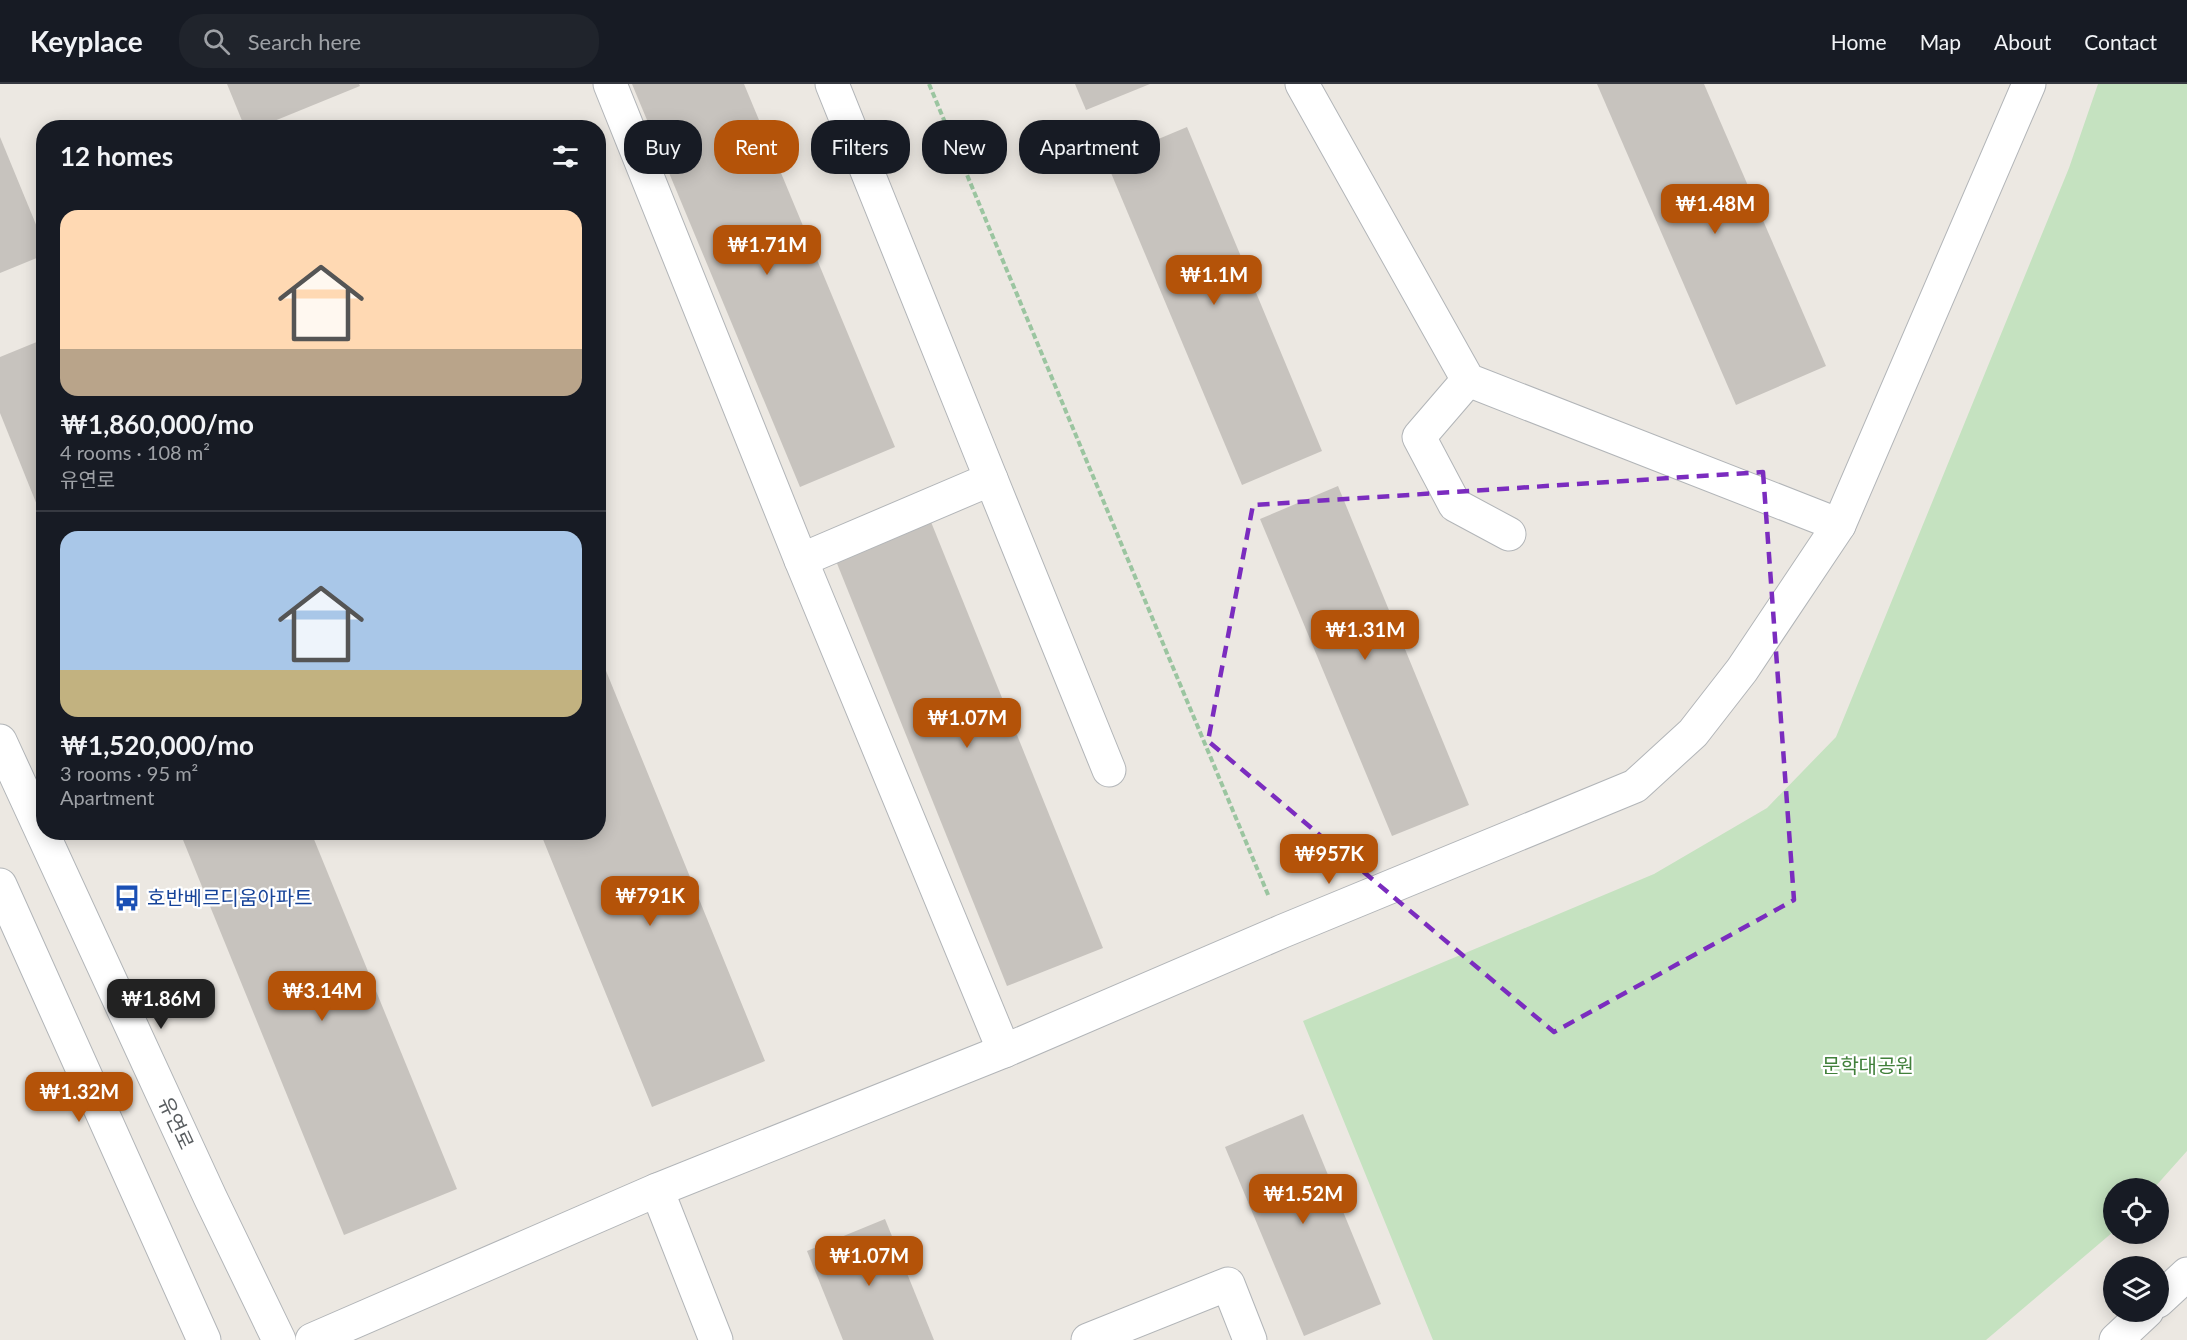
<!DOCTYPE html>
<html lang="en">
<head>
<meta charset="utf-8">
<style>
	body { margin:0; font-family:Lato,"Noto Sans KR",sans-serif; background:#20242c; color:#f1f3f6; height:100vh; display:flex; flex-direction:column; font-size:22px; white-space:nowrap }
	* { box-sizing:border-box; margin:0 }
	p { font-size:20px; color:#9ea1a6 }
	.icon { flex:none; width:33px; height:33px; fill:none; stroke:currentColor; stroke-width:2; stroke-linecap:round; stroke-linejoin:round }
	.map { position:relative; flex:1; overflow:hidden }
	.panel { position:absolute; left:36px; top:36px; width:570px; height:720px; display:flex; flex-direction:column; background:#171b24; border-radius:24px; box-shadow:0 3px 15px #0003 }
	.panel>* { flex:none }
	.guide { position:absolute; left:624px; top:36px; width:570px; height:54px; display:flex; gap:12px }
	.controls { position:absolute; left:2103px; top:1094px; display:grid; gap:12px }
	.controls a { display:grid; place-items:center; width:66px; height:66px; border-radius:50%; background:#171b24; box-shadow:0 3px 15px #0003; font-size:30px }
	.price { position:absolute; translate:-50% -51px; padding:0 14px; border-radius:12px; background:#b45309; color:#fff; font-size:20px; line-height:39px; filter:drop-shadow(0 2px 3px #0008) }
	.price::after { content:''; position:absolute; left:50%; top:36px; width:18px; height:14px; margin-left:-9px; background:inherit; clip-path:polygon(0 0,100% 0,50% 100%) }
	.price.current { background:#222; color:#fff }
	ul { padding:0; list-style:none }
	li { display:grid; align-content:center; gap:12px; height:318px; padding:0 24px }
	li+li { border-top:2px solid #363941 }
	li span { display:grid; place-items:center; height:186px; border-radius:18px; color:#555 }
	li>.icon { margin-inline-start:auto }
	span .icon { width:108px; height:108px; fill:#fffc; stroke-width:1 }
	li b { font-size:26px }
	h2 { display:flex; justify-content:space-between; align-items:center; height:72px; padding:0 24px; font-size:26px }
	.pill { padding:0 21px; border-radius:24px; background:#171b24; box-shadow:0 3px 15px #0003; font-size:21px; line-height:54px }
	.pill.current { background:#b45309; color:#fff }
	header { display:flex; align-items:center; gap:36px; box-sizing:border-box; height:84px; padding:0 30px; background:#171b24; border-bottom:2px solid #363941 }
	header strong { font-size:28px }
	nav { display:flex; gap:33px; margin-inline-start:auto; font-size:21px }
	.search { width:420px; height:54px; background:#20242c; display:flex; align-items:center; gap:15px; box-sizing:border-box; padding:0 21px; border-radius:24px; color:#9ea1a6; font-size:22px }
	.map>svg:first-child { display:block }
	.green { fill:#c5e2c0 }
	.building { fill:#c7c3be }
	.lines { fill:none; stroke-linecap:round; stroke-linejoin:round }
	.minor-casing { stroke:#b2b5b8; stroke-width:35 }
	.path { stroke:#9bc5a0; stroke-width:4; stroke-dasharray:6 3; stroke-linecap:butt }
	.minor { stroke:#fff; stroke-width:33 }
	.marked { fill:none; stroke:#7b2cbf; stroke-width:4.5; stroke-dasharray:12 8; stroke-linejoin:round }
	.labels { text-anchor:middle; stroke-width:4.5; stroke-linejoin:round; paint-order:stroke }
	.transit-label { font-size:20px; fill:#164399; stroke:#fff; text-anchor:start }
	.park-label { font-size:20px; fill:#41803b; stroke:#fff }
	.street-label { font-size:20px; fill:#5a5e61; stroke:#fff }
</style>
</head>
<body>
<header>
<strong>Keyplace</strong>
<div class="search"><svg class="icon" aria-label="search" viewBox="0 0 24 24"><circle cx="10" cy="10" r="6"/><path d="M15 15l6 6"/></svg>Search here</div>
<nav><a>Home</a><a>Map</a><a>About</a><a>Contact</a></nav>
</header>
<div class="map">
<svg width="2187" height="1256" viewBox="0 0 2187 1256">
	<rect width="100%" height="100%" fill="#ece8e2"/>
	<path class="green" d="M2098,0H2187V1067L2154,1104H2114L2113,1148L1986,1256H1433L1303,937L1654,790L1767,724L1836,653L2069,84Z"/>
	<g class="building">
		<path d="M227,0H359L360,2L257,44H245Z"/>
		<path d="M632,0H744L895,363L800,403Z"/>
		<path d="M1075,0H1150L1086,26Z"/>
		<path d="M1597,0H1704L1826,282L1736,321Z"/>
		<path d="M1187,43L1322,367L1242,401L1106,77Z"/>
		<path d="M0,53L44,160V171L0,189Z"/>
		<path d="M44,255V436H43L0,329V273Z"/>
		<path d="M1338,402L1469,721L1392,752L1260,435Z"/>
		<path d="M927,428L1103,864L1007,902L832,467Z"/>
		<path d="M602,577L765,977L652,1023L540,748H598V579Z"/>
		<path d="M187,748H311L457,1105L344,1151L181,751Z"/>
		<path d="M1303,1030L1381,1220L1304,1252L1225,1063Z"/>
		<path d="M885,1135L934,1256H843L807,1167Z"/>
	</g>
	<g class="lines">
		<g class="minor-casing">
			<g id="minor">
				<path d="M610,0L801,476L1004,967"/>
				<path d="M1302,0L1468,296L1839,441"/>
				<path d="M1468,296L1419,353L1455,421L1509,450"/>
				<path d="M991,395L1109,686"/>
				<path d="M801,476L991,395L832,0"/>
				<path d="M0,657L210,1113L279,1256"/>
				<path d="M0,801L204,1256"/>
				<path d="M657,1106L716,1256"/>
				<path d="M2158,1217L2187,1190"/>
				<path d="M312,1256L657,1106L1004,967L1283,847L1635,702L1693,649L1742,586L1839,441L2029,0"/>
				<path d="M1088,1256L1228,1200L1250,1256"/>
				<path d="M2116,1256L2147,1227"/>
			</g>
		</g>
		<path class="path" d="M929,0L1269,813"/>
		<use href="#minor" class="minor"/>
	</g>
	<path class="marked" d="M1763,388L1794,816L1554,948L1208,657L1253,421Z"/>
	<defs>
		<g id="bus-bare" transform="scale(2.07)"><path d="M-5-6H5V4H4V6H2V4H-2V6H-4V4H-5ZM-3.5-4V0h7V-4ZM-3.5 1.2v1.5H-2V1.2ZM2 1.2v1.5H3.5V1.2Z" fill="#1a4fb4" stroke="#fff" stroke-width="2.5" paint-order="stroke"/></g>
	</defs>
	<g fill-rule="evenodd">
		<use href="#bus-bare" x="127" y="814"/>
	</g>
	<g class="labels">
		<g class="transit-label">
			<text x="147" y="821">호반베르디움아파트</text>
		</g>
		<g class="park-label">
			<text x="1868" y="989">문학대공원</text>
		</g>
		<g class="street-label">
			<text transform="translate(176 1039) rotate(65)" y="7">유연로</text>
		</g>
	</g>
</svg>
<div class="controls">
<a><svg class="icon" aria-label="locate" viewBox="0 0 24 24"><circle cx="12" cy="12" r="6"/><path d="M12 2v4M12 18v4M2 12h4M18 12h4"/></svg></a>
<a><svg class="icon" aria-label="layers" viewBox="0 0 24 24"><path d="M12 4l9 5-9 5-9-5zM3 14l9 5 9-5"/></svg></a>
</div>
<b class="price" style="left:1715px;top:151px">₩1.48M</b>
<b class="price" style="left:767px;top:192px">₩1.71M</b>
<b class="price" style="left:1214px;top:222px">₩1.1M</b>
<b class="price" style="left:1365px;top:577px">₩1.31M</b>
<b class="price" style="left:967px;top:665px">₩1.07M</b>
<b class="price" style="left:1329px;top:801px">₩957K</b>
<b class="price" style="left:650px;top:843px">₩791K</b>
<b class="price" style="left:322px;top:938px">₩3.14M</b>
<b class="price current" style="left:161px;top:946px">₩1.86M</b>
<b class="price" style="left:79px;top:1039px">₩1.32M</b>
<b class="price" style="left:1303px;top:1141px">₩1.52M</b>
<b class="price" style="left:869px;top:1203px">₩1.07M</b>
<div class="guide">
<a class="pill">Buy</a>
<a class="pill current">Rent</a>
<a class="pill">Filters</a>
<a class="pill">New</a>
<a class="pill">Apartment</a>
</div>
<section class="panel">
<h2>12 homes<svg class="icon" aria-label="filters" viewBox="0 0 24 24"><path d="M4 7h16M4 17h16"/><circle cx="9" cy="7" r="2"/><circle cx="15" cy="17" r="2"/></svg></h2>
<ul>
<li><span style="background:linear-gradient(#ffd9b3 75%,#b9a48a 0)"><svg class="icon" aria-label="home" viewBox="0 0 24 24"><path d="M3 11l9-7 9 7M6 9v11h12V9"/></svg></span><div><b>₩1,860,000/mo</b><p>4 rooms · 108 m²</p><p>유연로</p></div></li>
<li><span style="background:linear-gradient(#a9c7e8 75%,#c2b280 0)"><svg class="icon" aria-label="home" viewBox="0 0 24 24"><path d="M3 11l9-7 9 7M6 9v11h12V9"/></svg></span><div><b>₩1,520,000/mo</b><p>3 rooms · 95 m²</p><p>Apartment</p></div></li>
</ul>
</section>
</div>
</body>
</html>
